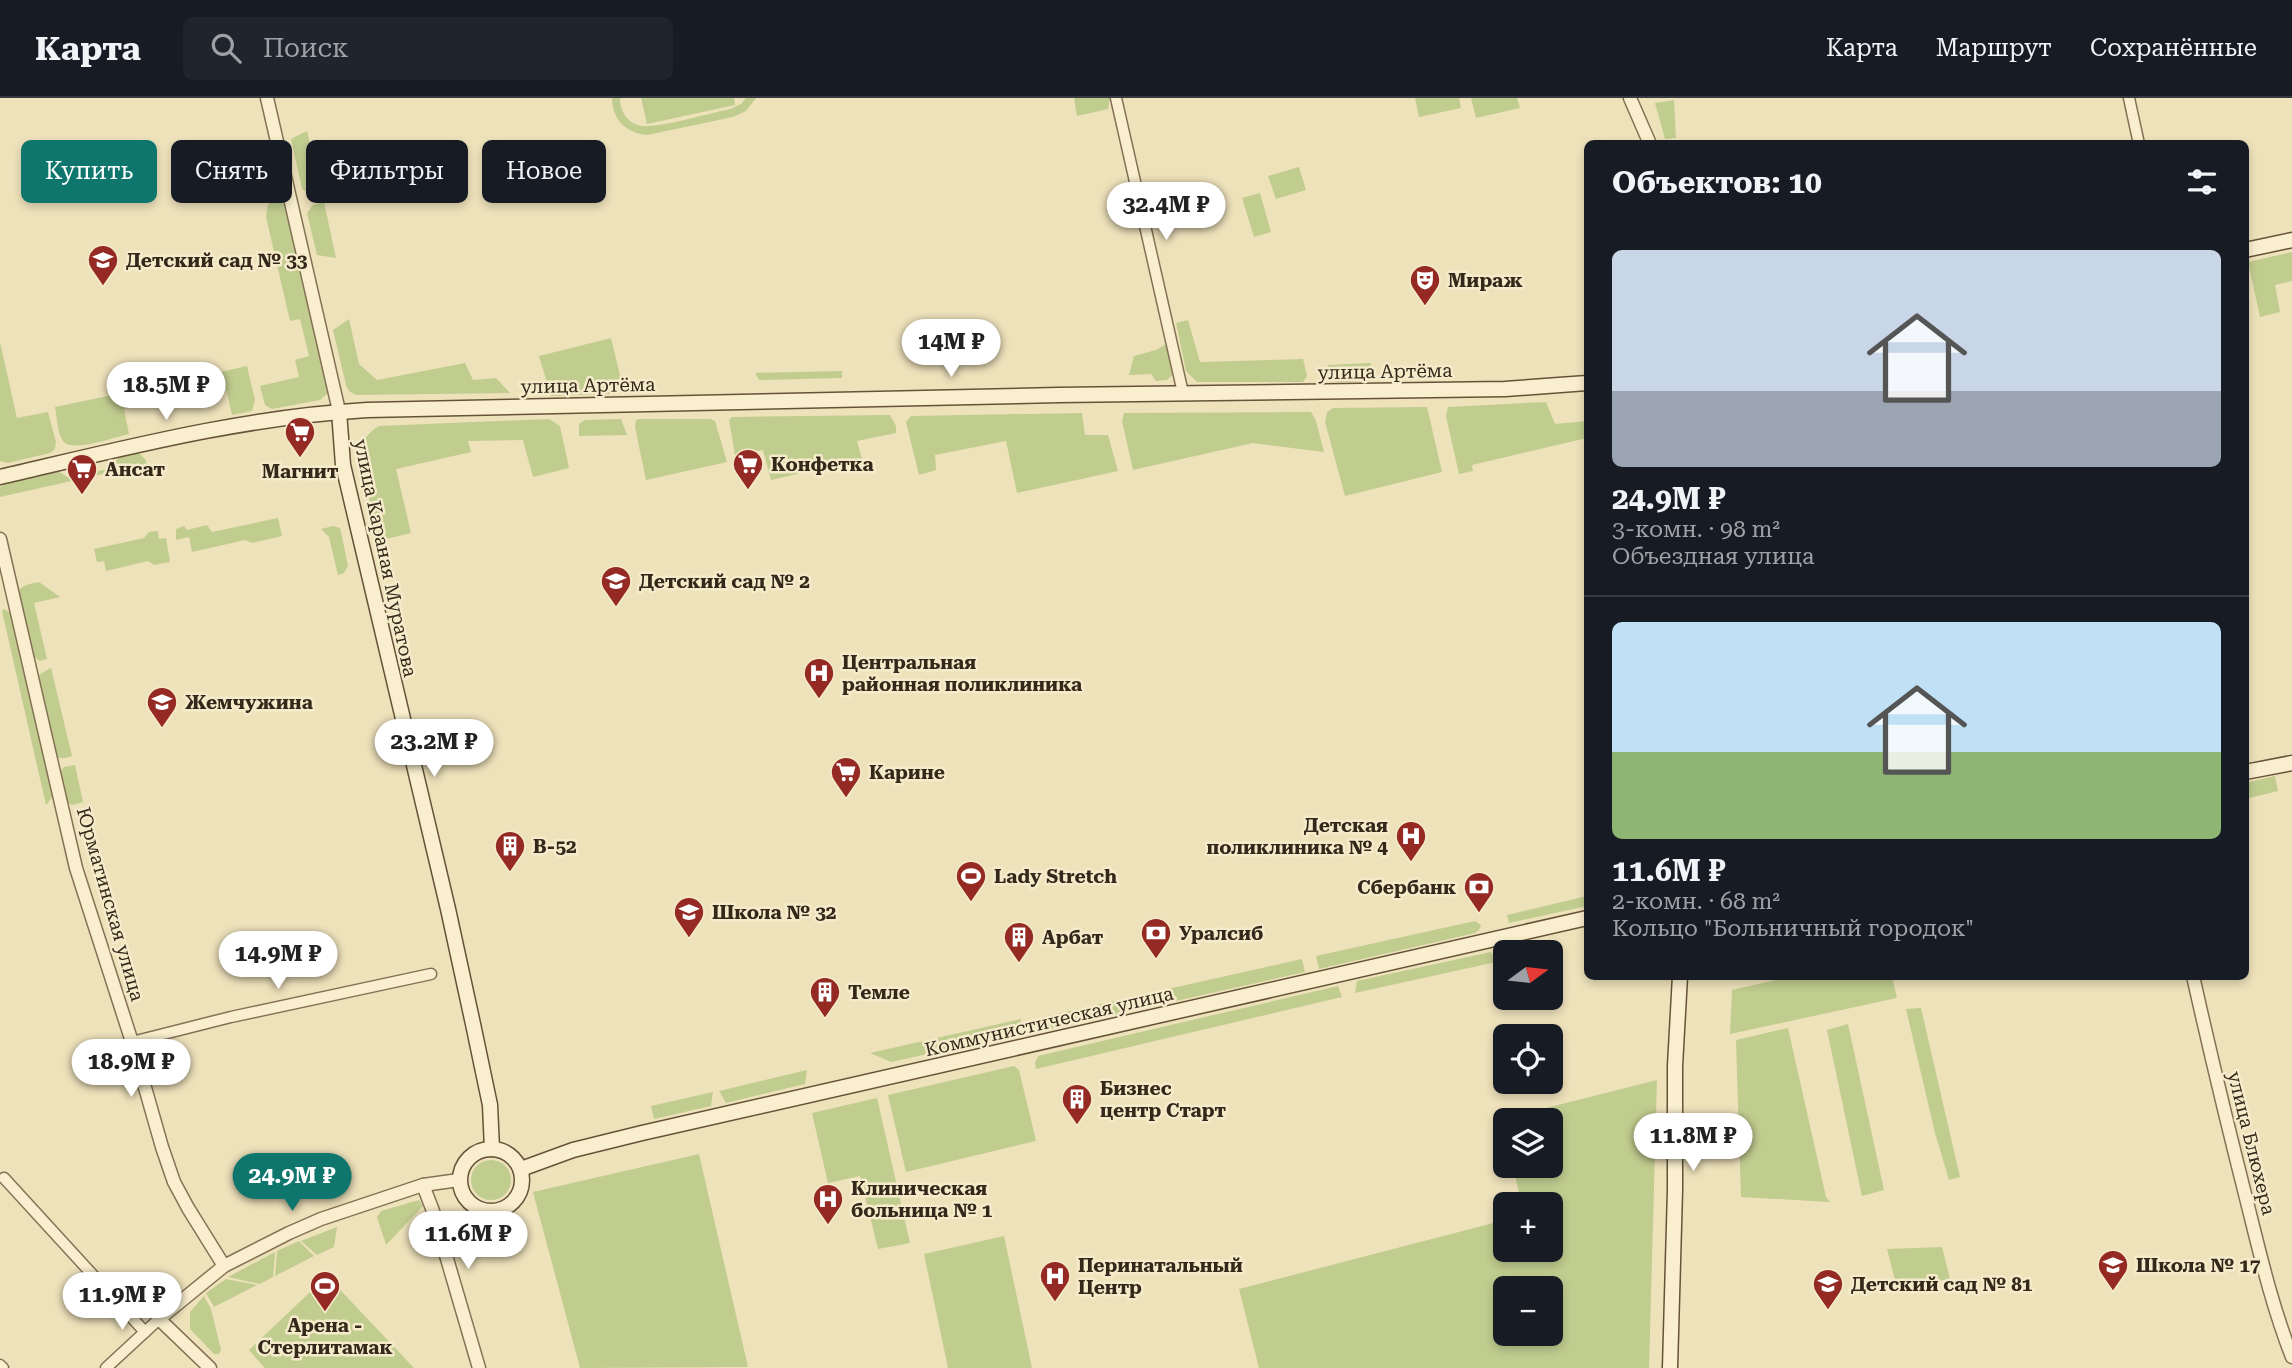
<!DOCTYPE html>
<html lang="ru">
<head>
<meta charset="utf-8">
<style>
	body { margin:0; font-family:"Roboto Serif",serif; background:#20242c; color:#f1f3f6; height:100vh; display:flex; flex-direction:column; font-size:26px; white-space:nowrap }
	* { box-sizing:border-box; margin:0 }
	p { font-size:23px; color:#9ea1a6 }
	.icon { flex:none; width:38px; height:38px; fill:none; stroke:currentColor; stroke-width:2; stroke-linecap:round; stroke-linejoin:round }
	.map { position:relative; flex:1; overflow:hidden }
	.details { position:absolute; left:1584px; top:42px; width:665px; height:840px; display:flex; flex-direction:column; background:#171b24; border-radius:10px; box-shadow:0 4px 10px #0003 }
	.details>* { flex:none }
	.banner { position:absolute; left:21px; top:42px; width:665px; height:63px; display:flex; gap:14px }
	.needle { width:46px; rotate:75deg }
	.buttons { position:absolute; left:1493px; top:842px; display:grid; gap:14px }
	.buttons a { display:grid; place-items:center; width:70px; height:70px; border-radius:10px; background:#171b24; box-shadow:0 4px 10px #0003; font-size:35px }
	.price { position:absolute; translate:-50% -60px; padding:0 16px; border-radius:24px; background:#fff; color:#222; font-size:23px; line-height:46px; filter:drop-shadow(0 2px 4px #0008) }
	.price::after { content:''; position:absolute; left:50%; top:42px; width:21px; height:16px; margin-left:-10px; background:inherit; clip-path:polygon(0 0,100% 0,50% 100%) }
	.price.active { background:#0f766e; color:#fff }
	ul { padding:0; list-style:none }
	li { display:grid; align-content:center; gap:14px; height:371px; padding:0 28px }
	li+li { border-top:2px solid #363941 }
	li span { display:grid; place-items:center; height:217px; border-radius:10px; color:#555 }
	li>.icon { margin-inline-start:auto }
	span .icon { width:126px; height:126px; fill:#fffc; stroke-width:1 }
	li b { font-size:30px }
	h2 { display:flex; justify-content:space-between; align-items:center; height:84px; padding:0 28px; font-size:30px }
	.tag { padding:0 24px; border-radius:10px; background:#171b24; box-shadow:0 4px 10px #0003; font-size:24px; line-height:63px }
	.tag.active { background:#0f766e; color:#fff }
	header { display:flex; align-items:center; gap:42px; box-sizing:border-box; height:98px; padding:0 35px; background:#171b24; border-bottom:2px solid #363941 }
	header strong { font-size:33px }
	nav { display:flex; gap:38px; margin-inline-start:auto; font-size:24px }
	.search { width:490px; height:63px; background:#20242c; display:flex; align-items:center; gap:18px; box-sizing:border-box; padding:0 24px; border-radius:10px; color:#9ea1a6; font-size:26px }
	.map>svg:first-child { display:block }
	.green { fill:#c1cc8f; fill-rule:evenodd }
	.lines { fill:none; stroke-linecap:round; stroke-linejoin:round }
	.minor-casing { stroke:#857155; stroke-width:13 }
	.tertiary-casing { stroke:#857155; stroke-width:15 }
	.secondary-casing { stroke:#665238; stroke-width:17 }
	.minor { stroke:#f9efce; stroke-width:10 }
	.tertiary { stroke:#f9efce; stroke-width:12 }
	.secondary { stroke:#f9efce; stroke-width:14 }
	.labels { text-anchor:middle; stroke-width:5; stroke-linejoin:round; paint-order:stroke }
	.poi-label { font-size:19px; font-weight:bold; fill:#34281a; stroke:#f5ebca; text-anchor:start }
	.street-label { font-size:19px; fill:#34281a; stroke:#f5ebca }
</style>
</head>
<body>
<header>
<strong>Карта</strong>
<div class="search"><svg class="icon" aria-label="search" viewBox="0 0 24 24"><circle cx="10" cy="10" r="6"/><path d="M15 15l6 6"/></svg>Поиск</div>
<nav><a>Карта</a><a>Маршрут</a><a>Сохранённые</a></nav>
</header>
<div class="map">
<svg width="2292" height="1270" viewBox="0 0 2292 1270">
	<rect width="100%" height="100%" fill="#eee2bb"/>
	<g class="green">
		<path d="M612,0H620C620,14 628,26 642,28C659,30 711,15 730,11L741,6L746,0H756L746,13L733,19L647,37C626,35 612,21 612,0Z"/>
		<path d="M641,0H734L735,7L647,26Z"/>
		<path d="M1074,0H1110L1108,11L1077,18Z"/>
		<path d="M1415,0H1459L1461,10L1419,19Z"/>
		<path d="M1471,0H1517L1520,10L1476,20Z"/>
		<path d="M1674,2L1676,40L1665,41L1655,5Z"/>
		<path d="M307,33L321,94L310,96L302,91L291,41Z"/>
		<path d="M1299,69L1306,92L1276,101L1268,78Z"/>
		<path d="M1260,95L1271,134L1254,139L1242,100Z"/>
		<path d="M279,100L285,101L330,293L320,302L272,311L265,307L260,288L299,279L295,262L309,258L300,221L290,223L266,119L268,106Z"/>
		<path d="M324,104L336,160L317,157L307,115L313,107Z"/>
		<path d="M2292,154V183L2275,187L2280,214L2260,219L2248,164Z"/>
		<path d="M349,221L359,266L377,282L465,265L473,282L496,280L510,295L356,297L349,293L346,287L333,232Z"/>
		<path d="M1188,222L1200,264L1303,261L1307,278L1303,284H1197L1186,273L1176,225Z"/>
		<path d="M611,240L622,286L620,291L613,296L551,298L539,258Z"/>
		<path d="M0,244L17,320L48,314L56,344L55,351L50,355L8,365L0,363Z"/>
		<path d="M1168,245L1174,275L1167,282L1156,283L1151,276L1129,277L1134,258L1156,252Z"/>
		<path d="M1371,265L1368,283L1335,284L1330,279L1328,267Z"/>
		<path d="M247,268L255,302L252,313L232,317L226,290L178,300L175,284Z"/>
		<path d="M842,273V280L759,282L755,275Z"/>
		<path d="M127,294L128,298L138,296L141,307L124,311L129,336C116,339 71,355 63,343C57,335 57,319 55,309Z"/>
		<path d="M1546,304L1555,326L1587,323V340L1472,367L1473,373L1459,376L1446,318L1448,309Z"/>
		<path d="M1427,309L1442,374L1345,398L1325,324L1327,314L1333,310Z"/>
		<path d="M1311,314L1316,323L1324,354L1253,345L1133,372L1122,323L1124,315Z"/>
		<path d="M1082,315L1085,337H1108L1118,373L1017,395L1006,343L935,357L936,372L919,377L906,324L911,318Z"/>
		<path d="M890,317L896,328V335L857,343L862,361L771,382L763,352L735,357L729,322L732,319Z"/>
		<path d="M549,321L560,328L569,370L533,379L523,342L468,343L471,354L396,371L411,435L386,441L377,438L359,359C362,344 366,336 379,328Z"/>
		<path d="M621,321L627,337L579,338V326L585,322Z"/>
		<path d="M640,321H710L715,323L727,364L646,382L635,329L636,322Z"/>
		<path d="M139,355L145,361L147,366L0,399V389L5,386L58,373L69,380L111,370L119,359Z"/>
		<path d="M278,420L282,438L252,445L245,442L192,454L189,439L176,442V431L184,428L187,432L207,427L212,434Z"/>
		<path d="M333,428L340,430L341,434L348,468L344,475L338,477L329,439L321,431Z"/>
		<path d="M158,433L159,441L166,440L170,464L154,467L148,463L106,473L104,463L97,464L94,451L144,440L149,434Z"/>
		<path d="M39,484L60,499L34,505L47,561L40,563L34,559L18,495C21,486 31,486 39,484Z"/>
		<path d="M4,511L11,515L54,697L46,707L2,513Z"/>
		<path d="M51,570L72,658C66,660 60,662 55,657L37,582L40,576Z"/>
		<path d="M75,667L83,704L72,707L65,703L59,675L64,669Z"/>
		<path d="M2275,678L2278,693L2245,701V685Z"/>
		<path d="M1587,798V808L1509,825L1507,817Z"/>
		<path d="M1475,823L1481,827L1479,832L1475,835L1319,871L1316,858Z"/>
		<path d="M1491,854L1496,864L1355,895L1357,883Z"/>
		<path d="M1302,861L1305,874L1050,931L1047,925V918Z"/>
		<path d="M1789,879H1892L1897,900L1730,936L1732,892Z"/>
		<path d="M1338,888L1342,899L1036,971L1035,965L1038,958Z"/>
		<path d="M1921,910L1960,1079L1949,1082L1935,1035L1906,911Z"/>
		<path d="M1021,921L1019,936L891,964L870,955Z"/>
		<path d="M1848,926L1884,1092L1862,1098L1827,932Z"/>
		<path d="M1788,930L1826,1099L1830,1104L1741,1099L1736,942Z"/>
		<path d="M1014,968L1019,972L1036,1043L906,1074L888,997Z"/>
		<path d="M807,972L805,986L726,1005L719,993Z"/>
		<path d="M1657,982L1649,1270H1259L1239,1191L1505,1122V1152H1550V1106H1509L1507,1098L1519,1095L1513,1068H1550V1022H1505V1032L1502,1021ZM1505,1190H1550V1236H1505Z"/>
		<path d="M713,994L711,1008L654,1021L651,1008Z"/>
		<path d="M877,1000L910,1145L878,1151L860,1078L828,1085L812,1015Z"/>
		<path d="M699,1056L748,1269L580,1270L533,1094Z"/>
		<circle cx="491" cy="1082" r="20"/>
		<path d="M419,1102L423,1108L386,1147L377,1119L381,1113Z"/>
		<path d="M337,1129L334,1149L317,1157L301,1143Z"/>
		<path d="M1004,1138L1032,1270H948L924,1156Z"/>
		<path d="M299,1143L314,1158L275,1178L277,1153Z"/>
		<path d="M1942,1149L1950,1181L1897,1190L1887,1151Z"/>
		<path d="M275,1154L273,1179L260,1186L228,1179Z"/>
		<path d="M327,1178L414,1270H265L249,1252Z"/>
		<path d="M226,1181L257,1187L214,1209L206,1195Z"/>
		<path d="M204,1198L211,1211L221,1252L219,1256H214L190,1231V1214Z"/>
	</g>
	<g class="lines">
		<g class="minor-casing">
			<g id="minor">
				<path d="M1116,0L1183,295"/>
				<path d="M2129,0L2139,46"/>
				<path d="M132,944L231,919L431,876"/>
				<path d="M4,1080L145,1234"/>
				<path d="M0,1267L3,1270"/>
				<path d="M106,1270L159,1221"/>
			</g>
		</g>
		<g class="tertiary-casing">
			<g id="tertiary">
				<path d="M267,0L339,313"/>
				<path d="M1630,0L1650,46"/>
				<path d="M0,441L76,770L132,944L162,1049L174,1084L188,1110L224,1168"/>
				<path d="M2193,878C2210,954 2228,1029 2247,1104C2260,1156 2272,1208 2292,1259"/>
				<path d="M423,1087L433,1113L479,1270"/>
				<path d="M210,1270L159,1221L224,1168L289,1135L321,1121L423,1087L459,1082"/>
			</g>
		</g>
		<g class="secondary-casing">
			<g id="secondary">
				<path d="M2245,152L2292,142"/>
				<path d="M339,313L343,367L355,418L448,811L473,926L490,1007L492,1051"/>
				<path d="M0,379C121,351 243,319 367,312L1059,297L1505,291L1587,285"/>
				<path d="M2245,674L2292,665"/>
				<circle cx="491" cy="1082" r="31"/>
				<path d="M521,1071L573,1052L642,1035L1587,820"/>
				<path d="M1670,1270L1675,1092V968L1680,878"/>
			</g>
		</g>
		<use href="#minor" class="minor"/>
		<use href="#tertiary" class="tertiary"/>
		<use href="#secondary" class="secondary"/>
	</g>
	<defs>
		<g id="school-pin" transform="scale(1.575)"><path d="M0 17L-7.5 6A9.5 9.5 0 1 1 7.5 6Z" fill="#952a24" stroke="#f5ebca"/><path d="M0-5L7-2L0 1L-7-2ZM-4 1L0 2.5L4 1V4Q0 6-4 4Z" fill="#fff"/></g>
		<g id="theatre-pin" transform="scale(1.575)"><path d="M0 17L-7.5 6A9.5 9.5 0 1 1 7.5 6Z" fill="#952a24" stroke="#f5ebca"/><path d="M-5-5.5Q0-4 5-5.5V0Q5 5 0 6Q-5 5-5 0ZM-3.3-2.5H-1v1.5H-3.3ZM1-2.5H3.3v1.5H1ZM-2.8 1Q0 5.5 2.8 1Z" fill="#fff"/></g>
		<g id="supermarket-pin" transform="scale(1.575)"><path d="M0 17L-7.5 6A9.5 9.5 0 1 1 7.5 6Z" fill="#952a24" stroke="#f5ebca"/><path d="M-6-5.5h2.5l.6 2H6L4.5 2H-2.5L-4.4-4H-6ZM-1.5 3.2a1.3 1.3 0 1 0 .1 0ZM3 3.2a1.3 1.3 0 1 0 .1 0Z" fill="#fff"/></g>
		<g id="hospital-pin" transform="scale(1.575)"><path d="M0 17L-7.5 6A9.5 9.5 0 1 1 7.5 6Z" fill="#952a24" stroke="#f5ebca"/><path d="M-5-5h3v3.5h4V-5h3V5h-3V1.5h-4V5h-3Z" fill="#fff"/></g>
		<g id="building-pin" transform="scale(1.575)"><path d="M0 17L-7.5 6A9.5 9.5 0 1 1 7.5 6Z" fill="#952a24" stroke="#f5ebca"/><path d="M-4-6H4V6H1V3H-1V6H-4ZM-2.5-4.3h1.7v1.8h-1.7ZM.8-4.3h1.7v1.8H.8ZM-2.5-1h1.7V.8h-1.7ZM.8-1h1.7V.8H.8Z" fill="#fff"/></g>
		<g id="stadium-pin" transform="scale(1.575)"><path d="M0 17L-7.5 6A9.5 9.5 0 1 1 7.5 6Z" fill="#952a24" stroke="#f5ebca"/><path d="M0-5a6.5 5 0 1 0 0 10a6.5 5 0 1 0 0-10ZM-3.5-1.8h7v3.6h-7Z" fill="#fff"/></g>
		<g id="bank-pin" transform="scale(1.575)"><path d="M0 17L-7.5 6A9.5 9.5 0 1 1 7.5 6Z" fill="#952a24" stroke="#f5ebca"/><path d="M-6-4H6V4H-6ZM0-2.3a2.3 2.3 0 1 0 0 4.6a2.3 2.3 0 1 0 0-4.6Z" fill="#fff"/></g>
	</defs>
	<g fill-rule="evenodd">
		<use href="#school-pin" x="103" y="162"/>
		<use href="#theatre-pin" x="1425" y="182"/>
		<use href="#supermarket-pin" x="300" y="334"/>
		<use href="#supermarket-pin" x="748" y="366"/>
		<use href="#supermarket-pin" x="82" y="371"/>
		<use href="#school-pin" x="616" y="483"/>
		<use href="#hospital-pin" x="819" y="575"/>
		<use href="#school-pin" x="162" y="604"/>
		<use href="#supermarket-pin" x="846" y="674"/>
		<use href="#hospital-pin" x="1411" y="738"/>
		<use href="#building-pin" x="510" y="748"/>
		<use href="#stadium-pin" x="971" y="778"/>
		<use href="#bank-pin" x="1479" y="789"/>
		<use href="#school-pin" x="689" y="814"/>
		<use href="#bank-pin" x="1156" y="835"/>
		<use href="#building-pin" x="1019" y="839"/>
		<use href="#building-pin" x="825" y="894"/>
		<use href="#building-pin" x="1077" y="1001"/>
		<use href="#hospital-pin" x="828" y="1101"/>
		<use href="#school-pin" x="2113" y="1167"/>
		<use href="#hospital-pin" x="1055" y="1178"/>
		<use href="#school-pin" x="1828" y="1186"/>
		<use href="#stadium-pin" x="325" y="1188"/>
	</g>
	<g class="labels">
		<g class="poi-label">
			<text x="126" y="169">Детский сад № 33</text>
			<text x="1448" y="189">Мираж</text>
			<text x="771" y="373">Конфетка</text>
			<text x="105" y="378">Ансат</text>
			<text x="300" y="380" text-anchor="middle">Магнит</text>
			<text x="639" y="490">Детский сад № 2</text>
			<text x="842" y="571">Центральная<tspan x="842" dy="22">районная поликлиника</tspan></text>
			<text x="185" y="611">Жемчужина</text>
			<text x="869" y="681">Карине</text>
			<text x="1388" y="734" text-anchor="end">Детская<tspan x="1388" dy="22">поликлиника № 4</tspan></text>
			<text x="533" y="755">B-52</text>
			<text x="994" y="785">Lady Stretch</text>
			<text x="1456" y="796" text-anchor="end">Сбербанк</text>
			<text x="712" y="821">Школа № 32</text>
			<text x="1179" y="842">Уралсиб</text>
			<text x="1042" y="846">Арбат</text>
			<text x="848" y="901">Темле</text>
			<text x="1100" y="997">Бизнес<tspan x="1100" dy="22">центр Старт</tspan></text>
			<text x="851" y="1097">Клиническая<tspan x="851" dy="22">больница № 1</tspan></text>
			<text x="1078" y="1174">Перинатальный<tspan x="1078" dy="22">Центр</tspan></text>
			<text x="2136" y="1174">Школа № 17</text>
			<text x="1851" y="1193">Детский сад № 81</text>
			<text x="325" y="1234" text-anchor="middle">Арена -<tspan x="325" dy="22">Стерлитамак</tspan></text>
		</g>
		<g class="street-label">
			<text transform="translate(1385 273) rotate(-1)" y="7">улица Артёма</text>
			<text transform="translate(588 287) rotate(-1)" y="7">улица Артёма</text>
			<text transform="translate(386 460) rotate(78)" y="7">улица Караная Муратова</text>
			<text transform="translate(111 806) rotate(74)" y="7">Юрматинская улица</text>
			<text transform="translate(1049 923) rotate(-13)" y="7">Коммунистическая улица</text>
			<text transform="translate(2252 1045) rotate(76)" y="7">улица Блюхера</text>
		</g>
	</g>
</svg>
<div class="buttons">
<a><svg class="needle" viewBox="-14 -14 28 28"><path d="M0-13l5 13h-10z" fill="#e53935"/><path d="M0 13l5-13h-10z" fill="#9ea1a6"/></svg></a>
<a><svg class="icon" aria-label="locate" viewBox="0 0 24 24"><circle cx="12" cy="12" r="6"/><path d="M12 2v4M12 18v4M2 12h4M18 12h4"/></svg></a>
<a><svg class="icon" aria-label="layers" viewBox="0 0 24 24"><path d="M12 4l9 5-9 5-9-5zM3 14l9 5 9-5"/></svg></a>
<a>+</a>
<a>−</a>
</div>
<b class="price" style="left:1166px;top:144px">32.4M ₽</b>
<b class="price" style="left:951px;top:281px">14M ₽</b>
<b class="price" style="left:166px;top:324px">18.5M ₽</b>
<b class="price" style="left:434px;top:681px">23.2M ₽</b>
<b class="price" style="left:278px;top:893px">14.9M ₽</b>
<b class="price" style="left:131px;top:1001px">18.9M ₽</b>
<b class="price" style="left:1693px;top:1075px">11.8M ₽</b>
<b class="price active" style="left:292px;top:1115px">24.9M ₽</b>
<b class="price" style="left:468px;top:1173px">11.6M ₽</b>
<b class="price" style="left:122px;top:1234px">11.9M ₽</b>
<div class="banner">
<a class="tag active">Купить</a>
<a class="tag">Снять</a>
<a class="tag">Фильтры</a>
<a class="tag">Новое</a>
</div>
<section class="details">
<h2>Объектов: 10<svg class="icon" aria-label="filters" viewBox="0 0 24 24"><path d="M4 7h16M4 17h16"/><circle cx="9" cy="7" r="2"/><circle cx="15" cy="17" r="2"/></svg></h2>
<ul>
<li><span style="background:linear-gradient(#c9d6e8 65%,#9aa5b1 0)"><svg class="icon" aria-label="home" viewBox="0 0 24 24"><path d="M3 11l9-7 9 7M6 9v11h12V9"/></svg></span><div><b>24.9M ₽</b><p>3-комн. · 98 m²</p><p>Объездная улица</p></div></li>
<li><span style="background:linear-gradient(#bfe0f5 60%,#8fb573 0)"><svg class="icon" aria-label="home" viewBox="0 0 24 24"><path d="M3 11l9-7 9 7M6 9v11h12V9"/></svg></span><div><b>11.6M ₽</b><p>2-комн. · 68 m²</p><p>Кольцо &quot;Больничный городок&quot;</p></div></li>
</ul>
</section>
</div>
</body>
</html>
